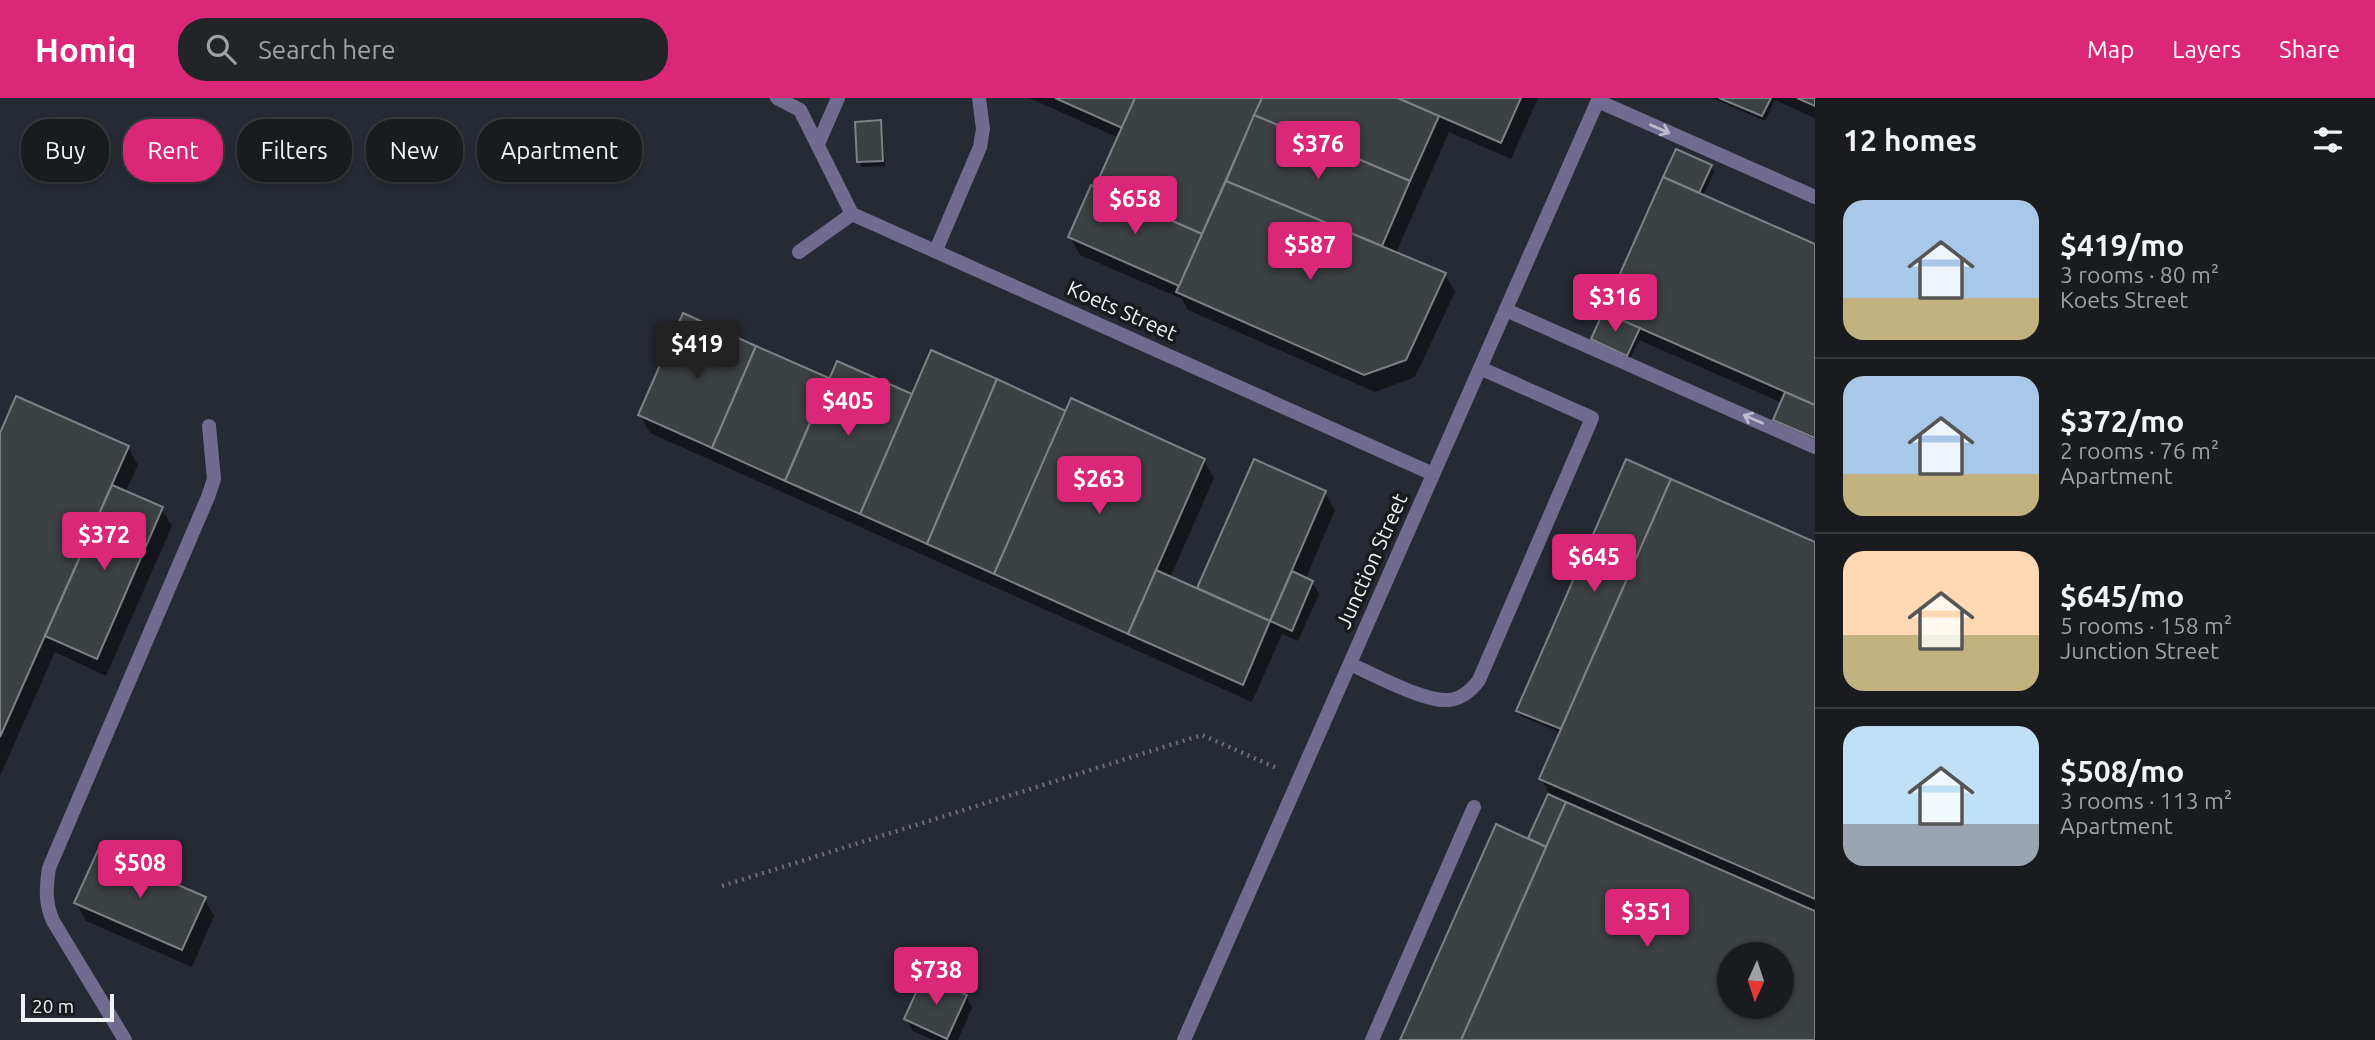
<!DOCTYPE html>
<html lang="en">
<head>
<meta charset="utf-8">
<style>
	body { margin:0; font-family:Ubuntu,sans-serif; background:#232427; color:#f1f3f6; height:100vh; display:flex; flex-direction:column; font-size:26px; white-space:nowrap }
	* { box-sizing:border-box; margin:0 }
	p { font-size:23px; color:#9fa1a4 }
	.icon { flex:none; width:38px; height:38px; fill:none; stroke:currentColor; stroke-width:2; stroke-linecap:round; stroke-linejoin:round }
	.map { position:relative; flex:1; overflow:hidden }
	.panel { display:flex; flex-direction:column; background:#1a1b1e; width:560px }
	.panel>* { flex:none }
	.top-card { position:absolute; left:21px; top:21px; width:665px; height:63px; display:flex; gap:14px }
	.needle { width:46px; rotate:183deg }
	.buttons { position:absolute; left:1717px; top:844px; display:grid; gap:14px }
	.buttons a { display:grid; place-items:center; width:77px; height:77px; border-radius:50%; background:#1a1b1e; box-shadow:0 4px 10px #0003,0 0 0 2px #38393c; font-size:35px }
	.scale { position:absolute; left:21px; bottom:18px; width:93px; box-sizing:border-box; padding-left:7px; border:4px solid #f0f2f5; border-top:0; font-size:19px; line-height:24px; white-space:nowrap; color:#f0f2f5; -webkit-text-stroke:5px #181a1e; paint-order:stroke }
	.price { position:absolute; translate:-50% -60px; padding:0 16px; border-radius:7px; background:#db2777; color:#fff; font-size:23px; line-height:46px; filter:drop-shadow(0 2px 4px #0008) }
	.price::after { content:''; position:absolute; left:50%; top:42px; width:21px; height:16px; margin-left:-10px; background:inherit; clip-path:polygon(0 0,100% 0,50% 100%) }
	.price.selected { background:#222; color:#fff }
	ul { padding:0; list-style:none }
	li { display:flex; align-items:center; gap:21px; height:175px; padding:0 28px }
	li+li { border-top:2px solid #38393c }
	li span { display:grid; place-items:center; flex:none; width:196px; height:140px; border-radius:21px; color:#555 }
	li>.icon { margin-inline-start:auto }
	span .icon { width:84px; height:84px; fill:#fffc; stroke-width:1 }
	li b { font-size:30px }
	h2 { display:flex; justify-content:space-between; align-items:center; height:84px; padding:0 28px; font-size:30px }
	.pill { padding:0 24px; border-radius:28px; background:#1a1b1e; box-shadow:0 4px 10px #0003,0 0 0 2px #38393c; font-size:24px; line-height:63px }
	.pill.selected { background:#db2777; color:#fff }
	header { display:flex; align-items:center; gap:42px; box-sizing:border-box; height:98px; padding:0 35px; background:#db2777; color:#fff }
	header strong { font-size:33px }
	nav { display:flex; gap:38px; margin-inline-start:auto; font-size:24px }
	.search { width:490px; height:63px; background:#232427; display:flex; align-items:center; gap:18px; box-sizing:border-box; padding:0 24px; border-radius:28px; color:#9fa1a4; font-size:26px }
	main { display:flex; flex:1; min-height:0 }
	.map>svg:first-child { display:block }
	.built { fill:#262a34; fill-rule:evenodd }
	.shadow { fill:#0007; fill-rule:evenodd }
	.building { fill:#3c4144; stroke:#7d8286; stroke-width:2; fill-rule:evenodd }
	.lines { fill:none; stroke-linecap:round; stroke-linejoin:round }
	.path { stroke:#6c6e72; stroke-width:4.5; stroke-dasharray:2 5; stroke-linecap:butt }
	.service { stroke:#706b8f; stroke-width:14 }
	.minor { stroke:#706b8f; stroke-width:14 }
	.oneway { stroke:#bdbccc }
	.labels { text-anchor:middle; stroke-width:7; stroke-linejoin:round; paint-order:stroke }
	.street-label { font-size:21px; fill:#f0f2f5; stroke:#181a1e }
</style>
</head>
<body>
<header>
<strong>Homiq</strong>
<div class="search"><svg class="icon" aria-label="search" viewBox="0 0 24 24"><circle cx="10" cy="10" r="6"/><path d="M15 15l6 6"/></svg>Search here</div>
<nav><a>Map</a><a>Layers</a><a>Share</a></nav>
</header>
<main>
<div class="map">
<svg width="1815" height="942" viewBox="0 0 1815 942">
	<rect width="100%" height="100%" fill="#222428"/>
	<path class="built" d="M0,0H1815V942H0ZM1729,856H1782V908H1729Z"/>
	<g class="shadow">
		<path d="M1029,0H1538L1511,61L1449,34L1396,155L1445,177L1455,194L1415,279L1375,294L1188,212L1182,201L1080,157L1070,139L1096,92L1119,40Z"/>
		<path d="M1712,0H1815V20L1775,2L1765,23Z"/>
		<path d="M880,24L883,29L885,68L862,69L859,63Z"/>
		<path d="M1711,69L1714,74L1703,98L1815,147V343L1778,327L1775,322L1782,305L1639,242L1630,262L1596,247L1593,241Z"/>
		<path d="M684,217L830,283L913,298L1067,315L1204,363L1214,380L1170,480L1198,493L1254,363L1325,395L1335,412L1306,480L1312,484L1319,496L1298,543L1282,536L1252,604L650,335L640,317Z"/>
		<path d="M0,339L128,349L138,367L125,395L161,411L172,428L106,578L55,554L0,678Z"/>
		<path d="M1627,364L1815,446V942H1402L1529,743L1549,699L1552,700L1541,681L1561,635L1521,618L1518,613ZM1729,856H1782V908H1729Z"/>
		<path d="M204,800L214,818L192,869L86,823L76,805Z"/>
		<path d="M966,898L972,910L958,942H933L913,933L906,921Z"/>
	</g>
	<g class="building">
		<path d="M1055,0H1135L1122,30Z"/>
		<path d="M1135,0H1262L1202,136L1095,89Z"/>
		<path d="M1262,0H1398L1439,18L1410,83L1254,17Z"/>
		<path d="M1398,0H1521L1501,45Z"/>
		<path d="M1719,0H1771L1762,18Z"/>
		<path d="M1797,0H1815V8Z"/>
		<path d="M1254,17L1410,83L1382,148L1226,83Z"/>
		<path d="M881,22L883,63L857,64L855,24Z"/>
		<path d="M1676,51L1712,67L1699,95L1663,79Z"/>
		<path d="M1663,79L1815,146V307L1603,214Z"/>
		<path d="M1226,83L1446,175L1406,262L1364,277L1176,194Z"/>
		<path d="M1091,87L1202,136L1179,188L1068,139Z"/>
		<path d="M1603,214L1640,230L1627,258L1591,241Z"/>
		<path d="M683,215L756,248L712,350L638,317Z"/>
		<path d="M756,248L829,280L785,383L712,350Z"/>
		<path d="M931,252L997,281L927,446L860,416Z"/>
		<path d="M837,263L912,296L860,416L785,383Z"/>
		<path d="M997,281L1066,313L994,476L927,446Z"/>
		<path d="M1785,294L1815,307V340L1773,322Z"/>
		<path d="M16,298L129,348L0,639V335Z"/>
		<path d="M1071,300L1205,361L1128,536L994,476Z"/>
		<path d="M1254,361L1326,393L1270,523L1197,490Z"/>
		<path d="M1626,361L1671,381L1561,631L1516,613Z"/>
		<path d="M1671,381L1815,444V801L1539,681Z"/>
		<path d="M112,387L163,409L97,561L45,538Z"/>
		<path d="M1156,472L1270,523L1243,587L1128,536Z"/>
		<path d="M1292,473L1313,483L1292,533L1270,523Z"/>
		<path d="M1548,696L1566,704L1546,749L1528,740Z"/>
		<path d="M1566,704L1815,813V942H1461ZM1729,856H1782V908H1729Z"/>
		<path d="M1496,726L1546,749L1461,942H1400Z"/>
		<path d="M98,752L206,799L182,852L74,805Z"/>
		<path d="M924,877L967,897L947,941L904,921Z"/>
	</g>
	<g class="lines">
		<path class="path" d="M722,788L1202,637L1279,671"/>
		<g class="service">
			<path d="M1598,3L1815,99"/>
			<path d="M818,46L838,0"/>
			<path d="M936,152L980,49L983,31L979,0"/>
			<path d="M799,154L852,116"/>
			<path d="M1506,212L1815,349"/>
			<path d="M1350,566C1373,576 1424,604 1448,602C1462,601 1471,593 1479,582L1592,320L1480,270"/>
			<path d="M125,942L53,823C45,805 46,790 49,770L208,399L214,381L209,328"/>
			<path d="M1372,942L1474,709"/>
		</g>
		<g class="minor">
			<path d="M777,0L800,12L852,116L1433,376"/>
			<path d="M1184,942L1599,0"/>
		</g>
	</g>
	<defs><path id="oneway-shaft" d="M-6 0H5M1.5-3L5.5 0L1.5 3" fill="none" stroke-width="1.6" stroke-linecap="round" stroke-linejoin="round" transform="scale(1.75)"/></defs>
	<g class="oneway">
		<use href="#oneway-shaft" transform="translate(1660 31) rotate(24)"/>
		<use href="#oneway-shaft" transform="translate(1753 321) rotate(-156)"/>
	</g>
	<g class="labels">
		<g class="street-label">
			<text transform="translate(1122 213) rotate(24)" y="7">Koets Street</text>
			<text transform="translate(1372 463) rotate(-66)" y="7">Junction Street</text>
		</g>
	</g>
</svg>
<div class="buttons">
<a><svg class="needle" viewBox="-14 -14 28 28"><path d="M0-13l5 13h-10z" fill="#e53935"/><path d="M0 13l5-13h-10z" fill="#9fa1a4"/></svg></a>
</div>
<div class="scale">20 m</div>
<b class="price" style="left:1318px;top:83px">$376</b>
<b class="price" style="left:1135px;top:138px">$658</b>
<b class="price" style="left:1310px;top:184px">$587</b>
<b class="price" style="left:1615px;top:236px">$316</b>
<b class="price selected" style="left:697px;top:283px">$419</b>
<b class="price" style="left:848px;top:340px">$405</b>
<b class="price" style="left:1099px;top:418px">$263</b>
<b class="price" style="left:104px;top:474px">$372</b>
<b class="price" style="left:1594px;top:496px">$645</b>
<b class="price" style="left:140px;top:802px">$508</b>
<b class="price" style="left:1647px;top:851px">$351</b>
<b class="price" style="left:936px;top:909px">$738</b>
<div class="top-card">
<a class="pill">Buy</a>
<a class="pill selected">Rent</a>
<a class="pill">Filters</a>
<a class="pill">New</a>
<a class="pill">Apartment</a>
</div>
</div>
<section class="panel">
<h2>12 homes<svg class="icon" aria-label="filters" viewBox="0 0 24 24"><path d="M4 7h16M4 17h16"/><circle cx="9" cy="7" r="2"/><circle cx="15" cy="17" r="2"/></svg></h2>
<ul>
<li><span style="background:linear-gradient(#a9c7e8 70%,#c2b280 0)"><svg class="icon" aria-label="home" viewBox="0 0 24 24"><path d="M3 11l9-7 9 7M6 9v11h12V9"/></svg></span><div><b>$419/mo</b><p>3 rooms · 80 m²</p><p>Koets Street</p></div></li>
<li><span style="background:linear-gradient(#a9c7e8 70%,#c2b280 0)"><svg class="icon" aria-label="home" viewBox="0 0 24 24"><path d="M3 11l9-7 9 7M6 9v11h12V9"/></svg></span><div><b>$372/mo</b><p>2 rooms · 76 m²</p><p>Apartment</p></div></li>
<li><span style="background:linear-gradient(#ffd9b3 60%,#c2b280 0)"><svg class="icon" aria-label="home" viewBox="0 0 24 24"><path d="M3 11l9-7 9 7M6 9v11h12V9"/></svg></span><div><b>$645/mo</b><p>5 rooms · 158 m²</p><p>Junction Street</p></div></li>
<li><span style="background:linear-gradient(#bfe0f5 70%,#9aa5b1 0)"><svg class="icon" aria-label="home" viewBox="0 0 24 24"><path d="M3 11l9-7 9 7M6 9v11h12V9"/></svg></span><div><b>$508/mo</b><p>3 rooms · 113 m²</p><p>Apartment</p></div></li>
</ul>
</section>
</main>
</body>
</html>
